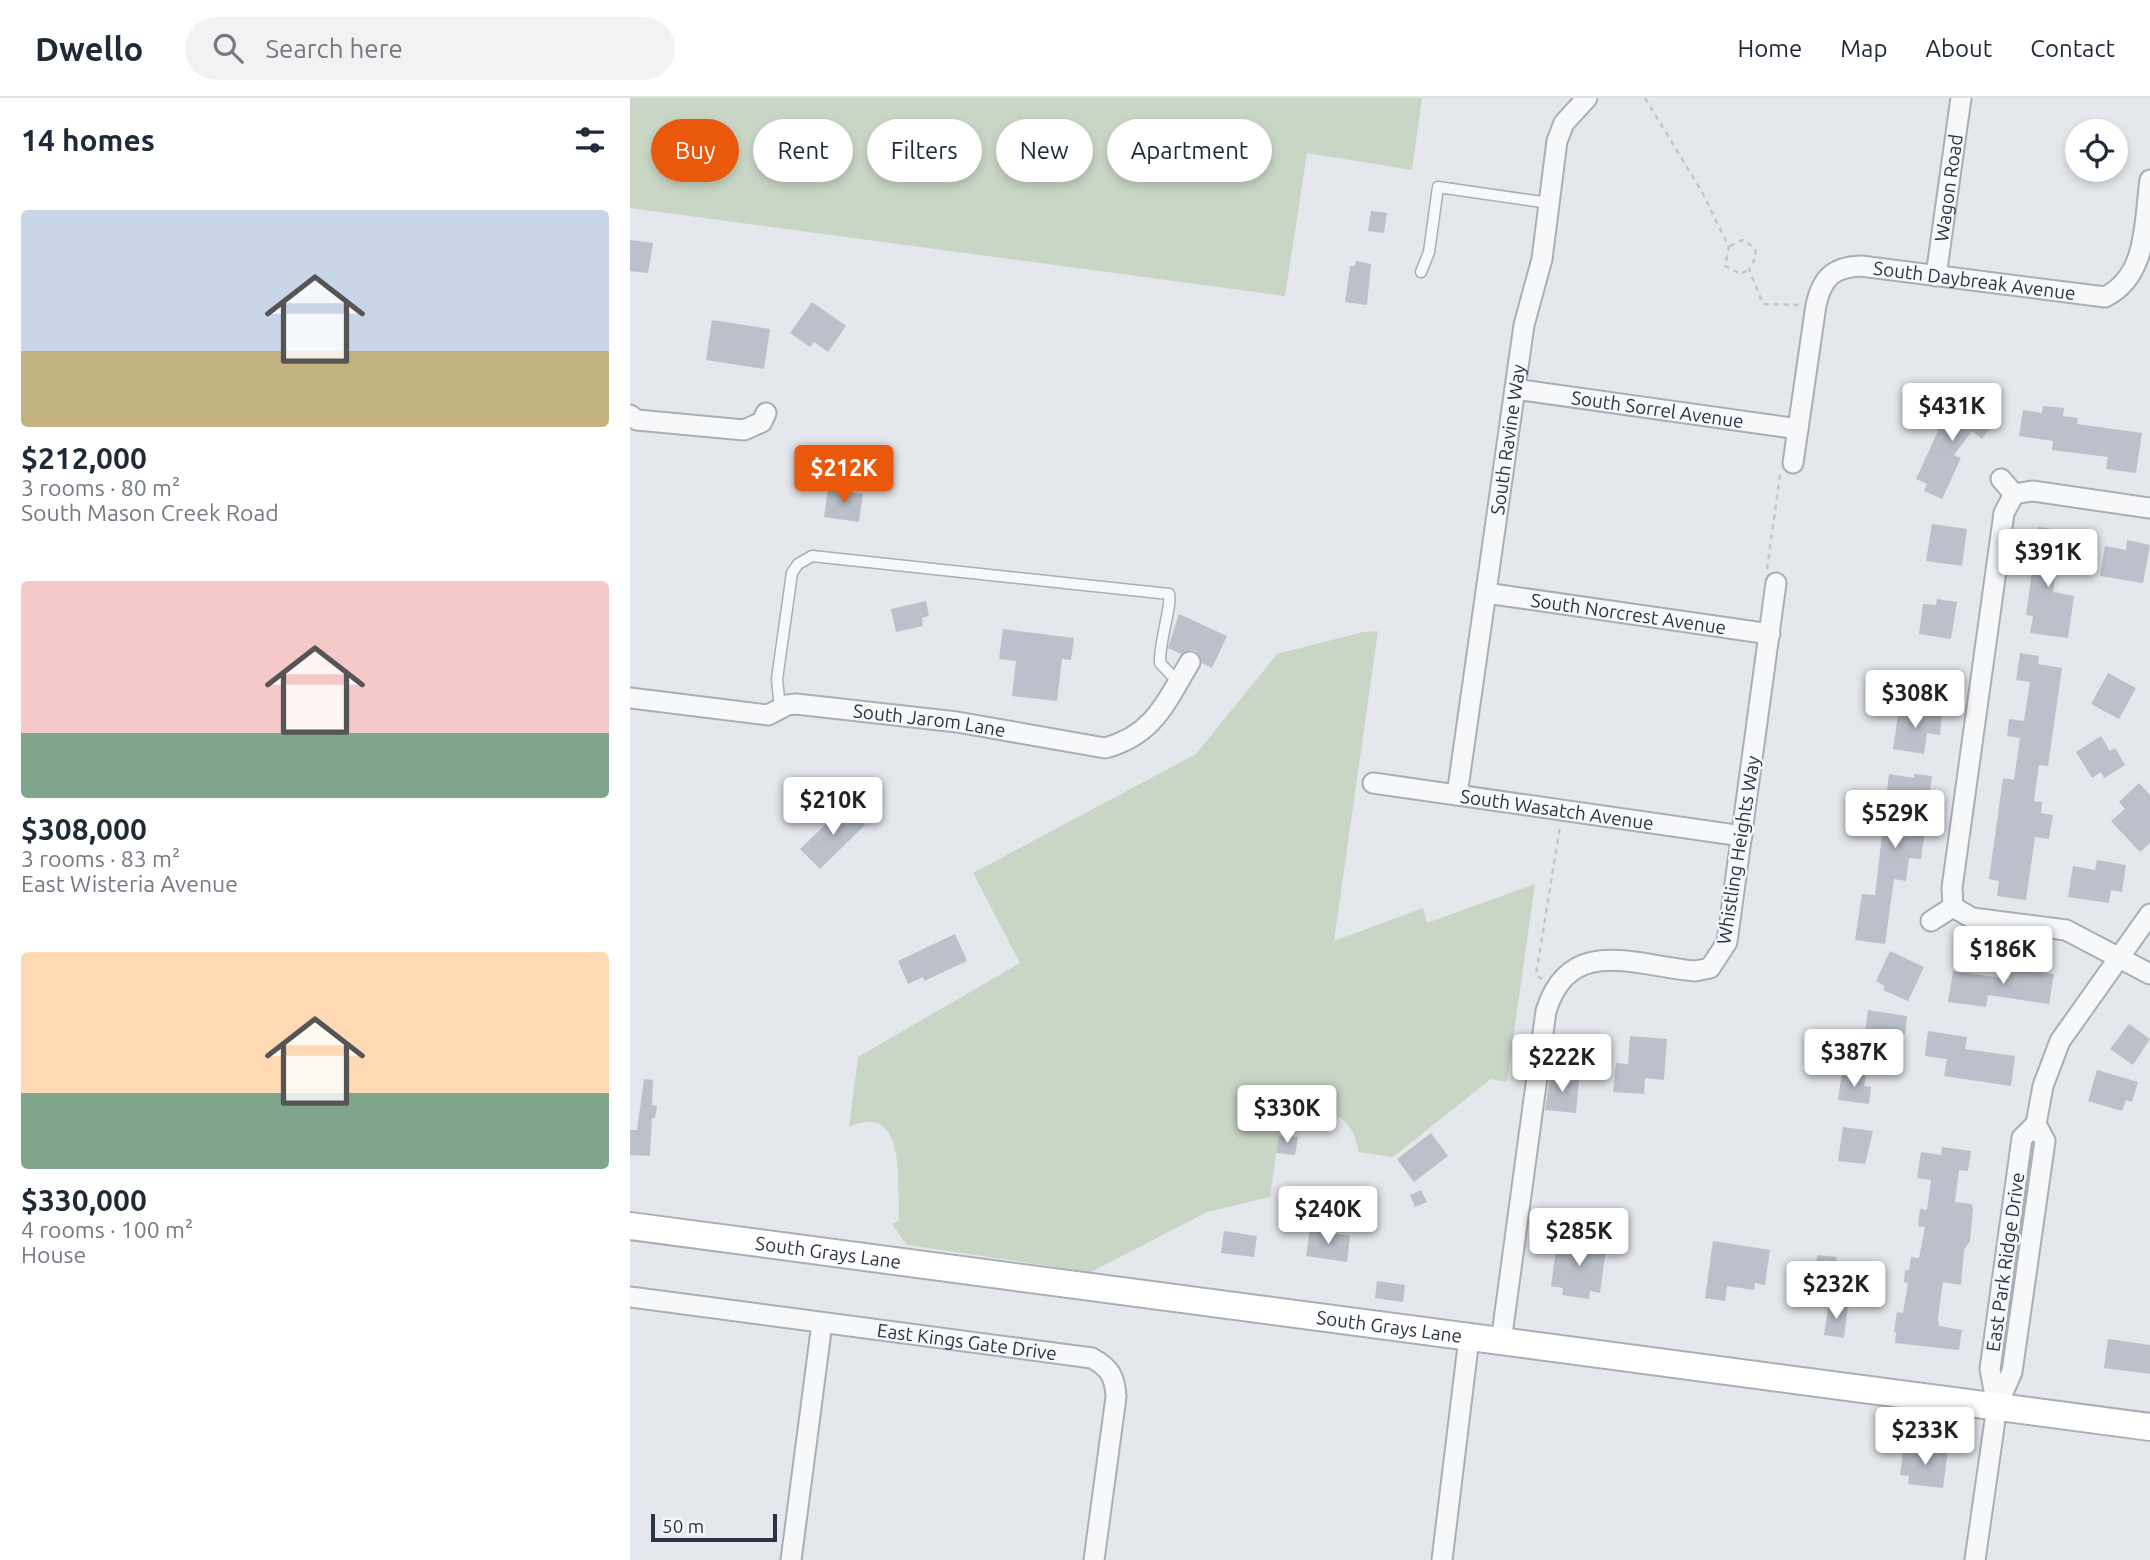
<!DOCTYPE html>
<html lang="en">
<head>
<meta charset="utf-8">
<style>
	body { margin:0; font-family:Ubuntu,sans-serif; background:#f2f2f3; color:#1f2937; height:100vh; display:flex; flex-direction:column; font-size:26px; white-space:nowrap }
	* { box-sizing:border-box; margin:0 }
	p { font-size:23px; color:#747a83 }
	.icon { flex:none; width:38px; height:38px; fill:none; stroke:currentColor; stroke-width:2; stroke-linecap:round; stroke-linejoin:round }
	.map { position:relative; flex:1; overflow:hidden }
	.side { display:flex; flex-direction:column; background:#fff; width:630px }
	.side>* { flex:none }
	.top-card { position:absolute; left:21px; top:21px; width:665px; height:63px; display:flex; gap:14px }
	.controls { position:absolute; left:1435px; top:21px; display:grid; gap:14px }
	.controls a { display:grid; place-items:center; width:63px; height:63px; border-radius:50%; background:#fff; box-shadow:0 4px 10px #0003; font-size:35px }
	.scale { position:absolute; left:21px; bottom:18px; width:126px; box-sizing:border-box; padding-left:7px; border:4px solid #2b3445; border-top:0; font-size:19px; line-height:24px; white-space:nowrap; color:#2b3445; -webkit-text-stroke:5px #f4f6f9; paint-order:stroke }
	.price { position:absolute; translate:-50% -60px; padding:0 16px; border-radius:7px; background:#fff; color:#222; font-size:23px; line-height:46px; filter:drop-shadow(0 2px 4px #0008) }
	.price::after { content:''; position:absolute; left:50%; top:42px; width:21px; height:16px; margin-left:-10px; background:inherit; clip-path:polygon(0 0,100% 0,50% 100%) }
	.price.current { background:#ea580c; color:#fff }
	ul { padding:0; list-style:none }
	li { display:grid; align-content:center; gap:14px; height:371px; padding:0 21px }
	li span { display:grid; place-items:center; height:217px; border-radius:7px; color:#555 }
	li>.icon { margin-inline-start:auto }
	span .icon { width:126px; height:126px; fill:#fffc; stroke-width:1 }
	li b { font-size:30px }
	h2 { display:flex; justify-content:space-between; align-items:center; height:84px; padding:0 21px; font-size:30px }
	.pill { padding:0 24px; border-radius:32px; background:#fff; box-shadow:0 4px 10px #0003; font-size:24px; line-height:63px }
	.pill.current { background:#ea580c; color:#fff }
	header { display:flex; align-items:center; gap:42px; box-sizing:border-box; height:98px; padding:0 35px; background:#fff; border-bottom:2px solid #e0e1e3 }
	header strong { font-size:33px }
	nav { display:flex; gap:38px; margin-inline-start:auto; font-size:24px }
	.search { width:490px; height:63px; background:#f2f2f3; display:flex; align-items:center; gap:18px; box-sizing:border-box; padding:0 24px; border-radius:38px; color:#747a83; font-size:26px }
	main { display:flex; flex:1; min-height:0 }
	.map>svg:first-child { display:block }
	.green { fill:#c9d6c5 }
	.building { fill:#bbc0ca }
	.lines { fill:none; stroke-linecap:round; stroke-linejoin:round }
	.lane-casing { stroke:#a9aeb7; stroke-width:13 }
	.street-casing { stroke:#a9aeb7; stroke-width:23 }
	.secondary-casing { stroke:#a9aeb7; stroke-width:30 }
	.path { stroke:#c2c5cb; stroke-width:2.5; stroke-dasharray:5 5; stroke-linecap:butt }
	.lane { stroke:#f7f8fa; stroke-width:10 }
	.street { stroke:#f7f8fa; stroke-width:19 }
	.secondary { stroke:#fff; stroke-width:26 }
	.labels { text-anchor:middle; stroke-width:5; stroke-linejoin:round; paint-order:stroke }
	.street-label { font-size:19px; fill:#2b3445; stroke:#f4f6f9 }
</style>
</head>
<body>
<header>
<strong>Dwello</strong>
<div class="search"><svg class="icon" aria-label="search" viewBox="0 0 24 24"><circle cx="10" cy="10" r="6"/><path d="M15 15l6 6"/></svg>Search here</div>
<nav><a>Home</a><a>Map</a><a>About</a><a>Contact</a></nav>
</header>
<main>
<section class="side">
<h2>14 homes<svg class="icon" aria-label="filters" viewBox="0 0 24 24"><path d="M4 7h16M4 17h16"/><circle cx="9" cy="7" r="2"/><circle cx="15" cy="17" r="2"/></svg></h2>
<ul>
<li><span style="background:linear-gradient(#c9d6e8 65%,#c2b280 0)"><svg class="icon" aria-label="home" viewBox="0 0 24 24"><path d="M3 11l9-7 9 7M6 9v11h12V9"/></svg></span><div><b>$212,000</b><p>3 rooms · 80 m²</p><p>South Mason Creek Road</p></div></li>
<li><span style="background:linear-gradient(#f6c9c9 70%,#7fa58c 0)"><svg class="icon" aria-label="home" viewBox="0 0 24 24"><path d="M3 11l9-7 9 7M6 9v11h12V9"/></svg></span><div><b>$308,000</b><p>3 rooms · 83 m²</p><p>East Wisteria Avenue</p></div></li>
<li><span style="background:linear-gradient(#ffd9b3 65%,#7fa58c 0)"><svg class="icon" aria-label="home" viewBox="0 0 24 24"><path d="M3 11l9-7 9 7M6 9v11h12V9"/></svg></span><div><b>$330,000</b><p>4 rooms · 100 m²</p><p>House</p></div></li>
</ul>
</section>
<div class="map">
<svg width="1520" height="1462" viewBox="0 0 1520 1462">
	<rect width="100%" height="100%" fill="#e4e7ec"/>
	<g class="green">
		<path d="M0,0H792L782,72L677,55L655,198L0,110Z"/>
		<path d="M748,533L704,843L793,810L797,825L905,786L877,984L861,981L763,1059L729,1054C718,1002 690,1017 650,1028L640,1099L577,1114L461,1174L277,1147L262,1126L269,1123C267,1088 278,1002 219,1029L228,959L390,865L343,775L566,656L647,556L733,534Z"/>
	</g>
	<g class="building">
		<path d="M741,113L757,115L754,135L738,133Z"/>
		<path d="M0,142L23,145L18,175L0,173Z"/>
		<path d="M726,163L741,166L737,207L715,204L720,168H725Z"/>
		<path d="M182,204L216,228L198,254L184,244L180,249L160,235Z"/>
		<path d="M82,222L140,231L134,271L76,262Z"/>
		<path d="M1331,295L1367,321L1352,341L1342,333L1324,357L1331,360L1312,401L1294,393L1297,386L1286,381L1308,333L1305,330Z"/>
		<path d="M1413,308L1434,310L1433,318L1448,320L1447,326L1512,335L1506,375L1476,371L1478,359L1422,352L1423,343L1389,338L1393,312L1412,315Z"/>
		<path d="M198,391L233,396L229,424L194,419Z"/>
		<path d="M1302,426L1337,431L1332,468L1296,463Z"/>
		<path d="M1408,429L1431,432L1423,494L1444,498L1438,540L1400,535L1403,518L1396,517Z"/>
		<path d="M1497,442L1520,447L1513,485L1470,478L1475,448L1496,452Z"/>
		<path d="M1307,501L1327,504L1321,541L1289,536L1293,506L1306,507Z"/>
		<path d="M296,503L299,518L292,520L293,528L266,534L261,511Z"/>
		<path d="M549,516L597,538L582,570L572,565L566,553L559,552L551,556L538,550Z"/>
		<path d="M373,531L444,540L441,562L432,561L427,603L382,598L386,563L369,561Z"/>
		<path d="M1390,555L1409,558L1408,566L1432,570L1418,668L1409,667L1404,703L1412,704L1411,715L1423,717L1419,741L1405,739L1396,802L1367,798L1369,783L1359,781L1373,680L1384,682L1390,640L1377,638L1379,621L1394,623L1400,584L1386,582Z"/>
		<path d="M1478,575L1506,590L1489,621L1461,606Z"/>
		<path d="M1269,610L1312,616L1310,637L1297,635L1294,656L1263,651Z"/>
		<path d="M1471,638L1480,653L1485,650L1495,667L1474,680L1471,674L1462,680L1446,654Z"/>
		<path d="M1259,676L1284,680V676L1302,678L1291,761L1279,760L1276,783L1264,781L1255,846L1225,842L1232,796L1245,797Z"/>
		<path d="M1509,685L1520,697V745L1510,754L1481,723L1495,711L1489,704Z"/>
		<path d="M216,707L235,727L190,771L170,751Z"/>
		<path d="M1467,762L1496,767L1492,794L1481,792L1479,805L1438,799L1443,768L1465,772Z"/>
		<path d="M325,836L337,863L294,883L293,879L278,886L268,863Z"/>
		<path d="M1260,853L1294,869L1278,903L1253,892L1255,888L1246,883Z"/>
		<path d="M1381,862L1410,866L1409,874L1424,876L1419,906L1358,897L1356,909L1318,904L1323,873L1379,881Z"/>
		<path d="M1238,912L1277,918L1275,936L1260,934L1259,946L1234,942Z"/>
		<path d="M1499,926L1520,941L1503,967L1480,951Z"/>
		<path d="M1298,933L1337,939L1335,951L1385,958L1381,988L1314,978L1317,961L1295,958Z"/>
		<path d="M1000,938L1037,941L1034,982L1015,980L1014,996L983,994L986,965L998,966Z"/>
		<path d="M1467,972L1508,984L1502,1004L1496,1002L1492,1013L1458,1003Z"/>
		<path d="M1212,974L1236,977L1234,988L1241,989L1239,1006L1208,1002Z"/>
		<path d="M920,977L949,980L946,1015L915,1012Z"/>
		<path d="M14,981L23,982L22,1007L27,1008L25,1020H22L20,1058L0,1057V1032H7Z"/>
		<path d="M1213,1029L1243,1033L1235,1066L1208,1063Z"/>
		<path d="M801,1035L818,1058L784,1084L767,1061Z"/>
		<path d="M649,1037L668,1039L665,1057L646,1055Z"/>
		<path d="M1312,1049L1341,1053L1338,1073L1329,1072L1325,1104L1341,1106L1343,1110L1340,1143L1334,1152L1331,1187L1313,1184L1308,1220L1309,1228L1332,1232L1329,1252L1265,1245L1266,1235L1264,1234L1267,1214L1273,1215L1278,1185L1274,1184L1275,1172H1279L1281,1159L1289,1160L1295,1129L1288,1128L1290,1111L1297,1112L1301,1082L1287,1080L1291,1054L1311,1057Z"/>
		<path d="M791,1092L797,1104L785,1109L780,1097Z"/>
		<path d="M680,1132L720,1138L717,1164L676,1158Z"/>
		<path d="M594,1133L627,1138L624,1159L591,1155Z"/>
		<path d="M958,1142L977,1144L970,1195L960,1193L959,1201L932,1197L933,1190L921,1188L927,1144L957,1149Z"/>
		<path d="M1083,1143L1140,1152L1135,1187L1125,1185L1124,1192L1097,1188L1095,1203L1075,1200Z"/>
		<path d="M1187,1157L1207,1159L1204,1178L1185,1175Z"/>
		<path d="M747,1183L775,1187L773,1204L745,1200Z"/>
		<path d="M1199,1205L1218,1208L1214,1240L1194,1237Z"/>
		<path d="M1478,1241L1520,1247V1276L1474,1270Z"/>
		<path d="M1288,1348L1318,1351L1313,1390L1278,1386L1279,1378L1270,1377L1273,1353L1288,1355Z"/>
	</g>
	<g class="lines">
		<g class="lane-casing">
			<g id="lane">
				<path d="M791,174L799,154L808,89L919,105"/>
				<path d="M150,610L147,581L162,475L168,466L182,458L539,496C542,508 529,544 530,565L548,584"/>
			</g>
		</g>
		<g class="street-casing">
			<g id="street">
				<path id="s1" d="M1306,178L1331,0"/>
				<path id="s2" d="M885,291L1168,331"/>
				<path d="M0,317L7,322L114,332L132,324L136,315"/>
				<path id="s3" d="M1163,365L1186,207C1192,180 1203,169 1231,168L1475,199C1518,178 1514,124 1520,82"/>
				<path d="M1371,381L1384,396"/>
				<path d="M1384,396L1402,393L1520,410"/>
				<path id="s4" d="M856,495L1140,536"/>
				<path id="s5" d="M0,600L138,617L157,607L166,606L327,624L475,650C524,637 536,604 560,564"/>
				<path id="s6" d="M743,685L1112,738"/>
				<path id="s7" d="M827,697L894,227L912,161L927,43L934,25L957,0"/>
				<path d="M1323,809L1322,790L1374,415L1384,396"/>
				<path d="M1323,809L1342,820L1436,832L1520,876"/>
				<path d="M1301,823L1323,809"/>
				<path d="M1406,1026L1413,988L1430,943L1520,816"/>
				<path id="s8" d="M0,1199L462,1260C480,1270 485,1279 486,1299L464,1462"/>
				<path d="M871,1244L916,913C940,836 1006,868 1065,873L1080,870L1097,844L1146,485"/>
				<path d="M161,1462L192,1225"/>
				<path d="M812,1462L839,1240"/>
				<path d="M1345,1462L1367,1308L1382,1274L1415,1043L1406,1026L1392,1040L1360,1271L1367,1308"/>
			</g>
		</g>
		<g class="secondary-casing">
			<g id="secondary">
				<path id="s9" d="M0,1128L1520,1329"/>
			</g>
		</g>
		<g class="path">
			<path d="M1015,0L1072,94L1099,149L1095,168L1111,176L1119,171"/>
			<path d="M1100,148L1113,142L1125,150L1126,159L1119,171L1133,206L1169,207"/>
			<path d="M1137,471L1150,377"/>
			<path d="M912,881L906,877L930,728"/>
		</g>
		<use href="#lane" class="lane"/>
		<use href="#street" class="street"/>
		<use href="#secondary" class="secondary"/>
	</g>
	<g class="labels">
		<g class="street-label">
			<text dy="7" stroke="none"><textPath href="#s1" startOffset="89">Wagon Road</textPath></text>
			<text dy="7" stroke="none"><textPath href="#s3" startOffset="340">South Daybreak Avenue</textPath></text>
			<text dy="7" stroke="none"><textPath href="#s2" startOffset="144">South Sorrel Avenue</textPath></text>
			<text dy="7" stroke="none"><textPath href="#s7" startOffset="359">South Ravine Way</textPath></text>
			<text dy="7" stroke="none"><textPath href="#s4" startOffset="144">South Norcrest Avenue</textPath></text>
			<text dy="7" stroke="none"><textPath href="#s5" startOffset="304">South Jarom Lane</textPath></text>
			<text dy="7" stroke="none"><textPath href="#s6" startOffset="186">South Wasatch Avenue</textPath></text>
			<text transform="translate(1108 752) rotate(-81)" y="7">Whistling Heights Way</text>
			<text dy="7" stroke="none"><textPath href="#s9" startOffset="200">South Grays Lane</textPath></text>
			<text transform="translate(1375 1164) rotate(-82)" y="7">East Park Ridge Drive</text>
			<text dy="7" stroke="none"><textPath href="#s9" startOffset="766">South Grays Lane</textPath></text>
			<text dy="7" stroke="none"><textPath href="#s8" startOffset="340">East Kings Gate Drive</textPath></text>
		</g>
	</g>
</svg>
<div class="controls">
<a><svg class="icon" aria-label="locate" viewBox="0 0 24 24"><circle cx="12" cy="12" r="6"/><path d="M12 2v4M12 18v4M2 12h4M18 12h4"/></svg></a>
</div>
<div class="scale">50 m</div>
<b class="price" style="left:1322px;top:345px">$431K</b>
<b class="price current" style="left:214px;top:407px">$212K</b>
<b class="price" style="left:1418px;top:491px">$391K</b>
<b class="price" style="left:1285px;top:632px">$308K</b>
<b class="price" style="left:203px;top:739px">$210K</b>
<b class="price" style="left:1265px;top:752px">$529K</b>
<b class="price" style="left:1373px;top:888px">$186K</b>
<b class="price" style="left:1224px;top:991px">$387K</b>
<b class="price" style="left:932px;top:996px">$222K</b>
<b class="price" style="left:657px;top:1047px">$330K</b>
<b class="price" style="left:698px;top:1148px">$240K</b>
<b class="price" style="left:949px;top:1170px">$285K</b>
<b class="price" style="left:1206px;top:1223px">$232K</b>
<b class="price" style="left:1295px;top:1369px">$233K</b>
<div class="top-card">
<a class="pill current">Buy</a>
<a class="pill">Rent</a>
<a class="pill">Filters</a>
<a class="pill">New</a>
<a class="pill">Apartment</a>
</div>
</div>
</main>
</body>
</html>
